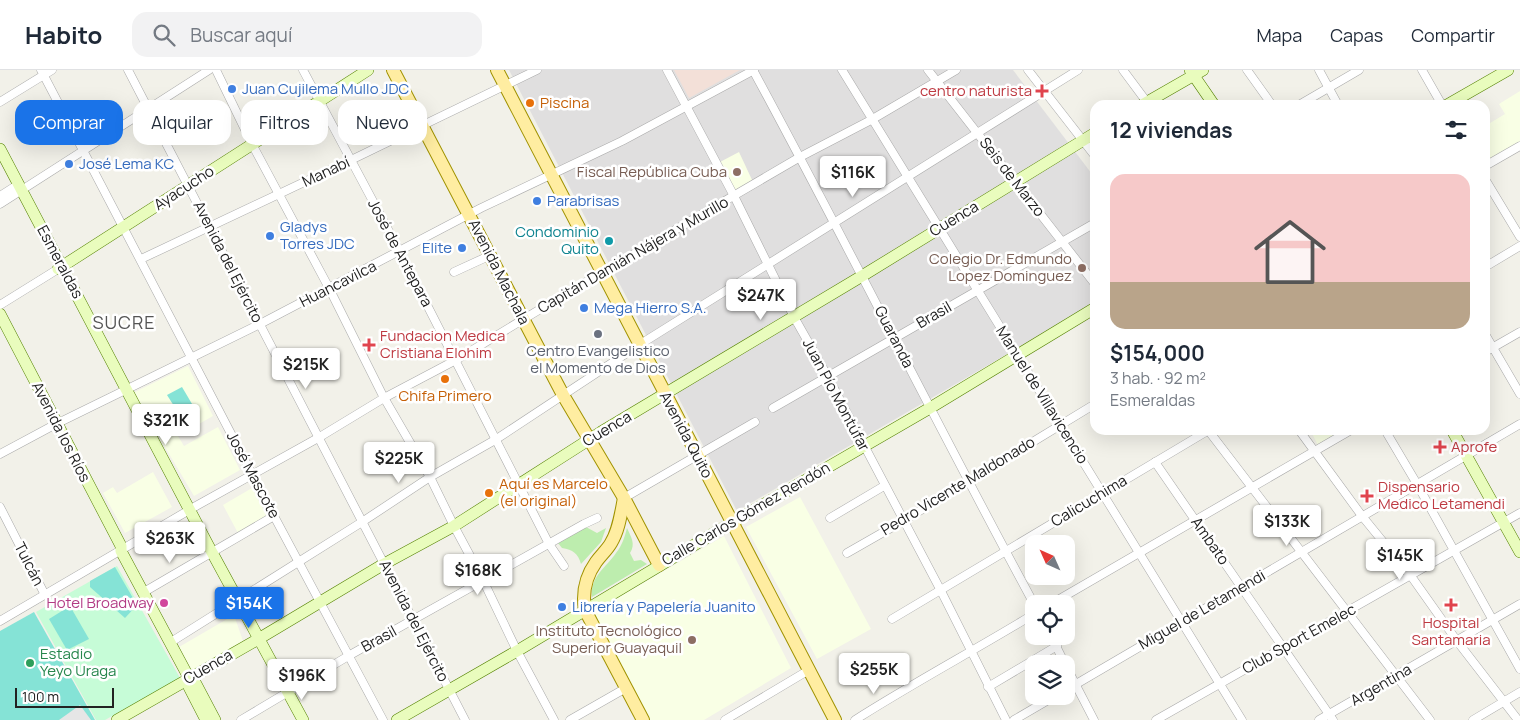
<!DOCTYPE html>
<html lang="es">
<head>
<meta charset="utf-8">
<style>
	body { margin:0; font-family:Manrope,sans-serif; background:#f2f2f3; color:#1f2937; height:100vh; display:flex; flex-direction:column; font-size:19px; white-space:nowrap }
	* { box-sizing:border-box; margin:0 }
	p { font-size:16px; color:#747a83 }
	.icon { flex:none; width:28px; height:28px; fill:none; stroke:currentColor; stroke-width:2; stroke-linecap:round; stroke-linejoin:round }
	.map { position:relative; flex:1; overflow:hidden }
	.sheet { position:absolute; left:1090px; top:30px; width:400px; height:335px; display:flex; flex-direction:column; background:#fff; border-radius:15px; box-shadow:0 5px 20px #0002 }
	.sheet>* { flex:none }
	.top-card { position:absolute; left:15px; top:30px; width:475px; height:45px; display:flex; gap:10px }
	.needle { width:32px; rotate:315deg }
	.buttons { position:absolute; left:1025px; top:465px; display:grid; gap:10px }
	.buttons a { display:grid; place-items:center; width:50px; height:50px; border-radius:10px; background:#fff; box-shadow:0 5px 20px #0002; font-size:25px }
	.scale { position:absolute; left:15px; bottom:12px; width:99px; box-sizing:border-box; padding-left:5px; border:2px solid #222; border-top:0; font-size:14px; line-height:18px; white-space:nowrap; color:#222; -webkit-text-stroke:4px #fff; paint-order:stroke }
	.price { position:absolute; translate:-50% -42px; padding:0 11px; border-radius:5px; background:#fff; color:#222; font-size:16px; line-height:32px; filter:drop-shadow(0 1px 2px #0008) }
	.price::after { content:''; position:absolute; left:50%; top:30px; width:15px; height:11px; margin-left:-8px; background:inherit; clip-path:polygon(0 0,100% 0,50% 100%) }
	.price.current { background:#1a73e8; color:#fff }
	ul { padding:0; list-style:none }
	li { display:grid; align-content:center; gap:10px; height:265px; padding:0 20px }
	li+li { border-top:1px solid #e0e1e3 }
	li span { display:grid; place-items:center; height:155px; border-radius:15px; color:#555 }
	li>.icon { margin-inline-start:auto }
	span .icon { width:90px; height:90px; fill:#fffc; stroke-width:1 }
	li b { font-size:21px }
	h2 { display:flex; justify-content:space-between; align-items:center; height:60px; padding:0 20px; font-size:21px }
	.tag { padding:0 18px; border-radius:15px; background:#fff; box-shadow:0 5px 20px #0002; font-size:18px; line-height:45px }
	.tag.current { background:#1a73e8; color:#fff }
	header { display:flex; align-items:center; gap:30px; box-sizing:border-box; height:70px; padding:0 25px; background:#fff; border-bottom:1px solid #e0e1e3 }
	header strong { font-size:24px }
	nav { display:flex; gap:28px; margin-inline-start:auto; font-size:18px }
	.search { width:350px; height:45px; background:#f2f2f3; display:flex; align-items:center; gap:12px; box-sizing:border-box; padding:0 18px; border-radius:15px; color:#747a83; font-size:19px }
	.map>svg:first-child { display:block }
	.residential { fill:#e0dfdf }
	.commercial { fill:#f3e0d8 }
	.education { fill:#f9ffe5 }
	.grass { fill:#bdedae }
	.park { fill:#c6fcd7 }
	.pitch { fill:#85e3d6 }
	.parking { fill:#e6e6e6 }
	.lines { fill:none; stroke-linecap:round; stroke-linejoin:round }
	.street-casing { stroke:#a9a9a9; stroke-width:9 }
	.secondary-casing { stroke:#548101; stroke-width:12 }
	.primary-casing { stroke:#a09200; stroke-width:14 }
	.street { stroke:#fff; stroke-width:8 }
	.secondary { stroke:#e9fcbd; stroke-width:11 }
	.primary { stroke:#ffeda1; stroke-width:12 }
	.shop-dot { fill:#3f7fe0; stroke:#fff; stroke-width:2 }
	.health-dot { fill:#e0444e; stroke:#fff; stroke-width:2 }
	.food-dot { fill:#e8710a; stroke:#fff; stroke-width:2 }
	.education-dot { fill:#8d6e63; stroke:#fff; stroke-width:2 }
	.culture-dot { fill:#0f9aa8; stroke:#fff; stroke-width:2 }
	.worship-dot { fill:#6b7280; stroke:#fff; stroke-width:2 }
	.hotel-dot { fill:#d1479c; stroke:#fff; stroke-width:2 }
	.leisure-dot { fill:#2e9e5b; stroke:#fff; stroke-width:2 }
	.labels { text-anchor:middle; stroke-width:5; stroke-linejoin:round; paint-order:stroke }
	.shop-label { font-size:15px; fill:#366cbe; stroke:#fff; text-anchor:start }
	.health-label { font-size:15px; fill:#be3a42; stroke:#fff; text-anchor:start }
	.food-label { font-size:15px; fill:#c56008; stroke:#fff; text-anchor:start }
	.street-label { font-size:15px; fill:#222; stroke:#fff }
	.education-label { font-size:15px; fill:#785e54; stroke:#fff; text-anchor:end }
	.culture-label { font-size:15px; fill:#0d838f; stroke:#fff; text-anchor:end }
	.worship-label { font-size:15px; fill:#5b616d; stroke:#fff }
	.hotel-label { font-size:15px; fill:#b23c85; stroke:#fff; text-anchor:end }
	.leisure-label { font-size:15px; fill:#27864d; stroke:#fff; text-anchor:start }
	.quarter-label { font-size:18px; letter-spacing:1px; fill:#555; stroke:#fff }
</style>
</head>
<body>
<header>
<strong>Habito</strong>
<div class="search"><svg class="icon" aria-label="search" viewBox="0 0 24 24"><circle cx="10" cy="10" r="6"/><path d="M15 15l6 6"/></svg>Buscar aquí</div>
<nav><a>Mapa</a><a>Capas</a><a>Compartir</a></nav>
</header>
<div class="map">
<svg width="1520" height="650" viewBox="0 0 1520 650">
	<rect width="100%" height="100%" fill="#f2f1e9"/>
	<path class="residential" d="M509,0H1013L1095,108V233L737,441Z"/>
	<path class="commercial" d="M674,0H740L689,28Z"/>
	<g class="education">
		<path d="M1520,21V71L1485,92V56L1505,44L1499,34Z"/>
		<path d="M739,82L753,112L735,122L720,92Z"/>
		<path d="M188,296L213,346L178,366L184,376L218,357L240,400L194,426L133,323Z"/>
		<path d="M1310,360H1344L1318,375Z"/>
		<path d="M153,402L172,437L125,463L103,423L113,417L117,423Z"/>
		<path d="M252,418L267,447L238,463L223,435Z"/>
		<path d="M800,427L871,559L817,589L746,457Z"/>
		<path d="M724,466L791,598L704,650H649L591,543Z"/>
		<path d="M234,545L243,571L192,601L179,577Z"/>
	</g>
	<g class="grass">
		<path d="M586,457L597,463L606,458L601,472L581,494C578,483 573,480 562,478L558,473Z"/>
		<path d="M627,458C631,467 636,474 630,483L634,491L641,490L647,494L592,527C590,506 606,498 616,483C622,476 625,466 627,458Z"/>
	</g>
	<path class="park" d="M117,496L180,608L105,650H96L36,542Z"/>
	<g class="pitch">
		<path d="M182,317L195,339L181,347L167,325Z"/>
		<path d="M115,497L137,535L125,548L90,517V511Z"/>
		<path d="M70,536L89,569L67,580L49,549Z"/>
		<path d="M34,542L95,650H0V561Z"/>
	</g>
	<path class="parking" d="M80,635L91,650H59Z"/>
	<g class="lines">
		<g class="street-casing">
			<g id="street">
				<path d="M41,0L274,446L383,650"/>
				<path d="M128,0L465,650"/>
				<path d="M216,0L252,74L329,218L383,326L430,407L454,456L483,510L517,581L554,650"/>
				<path d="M303,0L400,182L549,474L564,496"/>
				<path d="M667,0L734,126L794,247L828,307L940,519L1006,650"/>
				<path d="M753,0C849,177 938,357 1034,534"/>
				<path d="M842,0L1242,650"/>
				<path d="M928,0L1095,214"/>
				<path d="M1028,0L1095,86"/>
				<path d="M1123,0L1149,35"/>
				<path d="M1247,0L1272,35"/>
				<path d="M1319,0L1338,35"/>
				<path d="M1422,0L1442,35"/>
				<path d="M0,32L52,0"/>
				<path d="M1299,35L1359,0"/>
				<path d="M1485,96L1520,76"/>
				<path d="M1485,109L1520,167"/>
				<path d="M0,126L19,114"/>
				<path d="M0,134L209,0"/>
				<path d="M141,189L351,90L537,0"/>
				<path d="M1485,197L1520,176"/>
				<path d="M454,202L491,185"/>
				<path d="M0,235L58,199"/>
				<path d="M1485,264L1520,324"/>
				<path d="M1485,282L1520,262"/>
				<path d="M773,338L1095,153"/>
				<path d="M1208,360L1430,650"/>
				<path d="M1299,360L1362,446L1411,506L1457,571L1518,650"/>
				<path d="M1385,360L1417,414L1520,599"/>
				<path d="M0,384L56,354L260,254L481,138L622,71L754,0"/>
				<path d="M1155,392L1333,650"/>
				<path d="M624,428L755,352"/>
				<path d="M0,437L45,525"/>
				<path d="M830,448L884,416"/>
				<path d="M847,483L903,451L1095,334"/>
				<path d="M144,522L274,446"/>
				<path d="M1051,534L1351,360"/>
				<path d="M892,549L1209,360"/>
				<path d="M0,551L196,436L318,368L384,328L456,290L567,223L800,87L871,50L956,0"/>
				<path d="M1051,566L1065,594"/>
				<path d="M171,572L362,452L430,407L495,370L639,275L1078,0"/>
				<path d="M1066,596L1094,650"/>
				<path d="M988,617L1057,576"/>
				<path d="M1066,620L1520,354"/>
				<path d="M241,650L350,585L584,454L597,448"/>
				<path d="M570,650L626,618"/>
				<path d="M725,650L809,600"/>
				<path d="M855,650C913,613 975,580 1034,544"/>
				<path d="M1014,650L1055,626"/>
				<path d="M1156,650L1520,443"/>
				<path d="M1319,650L1520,534"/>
				<path d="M1473,650L1520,622"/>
			</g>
		</g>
		<g class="secondary-casing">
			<g id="secondary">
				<path d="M1190,0L1214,35"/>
				<path d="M1142,35L1203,0"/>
				<path d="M1447,35L1508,0"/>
				<path d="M0,79L208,475L303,650"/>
				<path d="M58,199L368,0"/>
				<path d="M0,244L121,476V481L189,608L196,614L215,650"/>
				<path d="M1452,360L1520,482"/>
				<path d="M189,617L206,650"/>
				<path d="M117,650L255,571L384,494L454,456L601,362L862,206L1095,63"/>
				<path d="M397,650L517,581L716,462L930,338L1095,238"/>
			</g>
		</g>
		<g class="primary-casing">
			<g id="primary">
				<path d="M393,0L563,325L624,428L659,495"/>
				<path d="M497,0L835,650"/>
				<path d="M624,428C621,443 619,460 611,473C607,480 601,485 596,492C586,506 582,522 585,540L643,650"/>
			</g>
		</g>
		<use href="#street" class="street"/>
		<use href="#secondary" class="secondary"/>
		<use href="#primary" class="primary"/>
	</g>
	<g class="shop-dot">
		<circle cx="232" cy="19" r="5"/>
		<circle cx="69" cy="94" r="5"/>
		<circle cx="537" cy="131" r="5"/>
		<circle cx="270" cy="166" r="5"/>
		<circle cx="462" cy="178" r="5"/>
		<circle cx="584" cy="238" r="5"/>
		<circle cx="562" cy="537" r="5"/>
	</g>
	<g class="health-dot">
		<path d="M1039.5 13.5h5v5h5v5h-5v5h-5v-5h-5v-5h5z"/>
		<path d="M366.5 267.5h5v5h5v5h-5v5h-5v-5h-5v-5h5z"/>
		<path d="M1437.5 369.5h5v5h5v5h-5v5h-5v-5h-5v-5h5z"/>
		<path d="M1364.5 418.5h5v5h5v5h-5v5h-5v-5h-5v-5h5z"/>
		<path d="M1448.5 527.5h5v5h5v5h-5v5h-5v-5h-5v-5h5z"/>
	</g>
	<g class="food-dot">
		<circle cx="530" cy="33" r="5"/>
		<circle cx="445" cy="309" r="5"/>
		<circle cx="489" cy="423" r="5"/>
	</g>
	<g class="education-dot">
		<circle cx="737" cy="102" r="5"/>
		<circle cx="1082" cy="198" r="5"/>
		<circle cx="692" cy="570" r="5"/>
	</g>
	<circle class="culture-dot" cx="609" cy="171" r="5"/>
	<circle class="worship-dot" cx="598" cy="264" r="5"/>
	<circle class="hotel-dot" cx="164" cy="533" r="5"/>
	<circle class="leisure-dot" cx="30" cy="593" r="5"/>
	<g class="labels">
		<g class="shop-label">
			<text x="242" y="24">Juan Cujilema Mullo JDC</text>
			<text x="79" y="99">José Lema KC</text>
			<text x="547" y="136">Parabrisas</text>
			<text x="280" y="162">Gladys<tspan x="280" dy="17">Torres JDC</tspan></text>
			<text x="452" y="183" text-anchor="end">Elite</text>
			<text x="594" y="243">Mega Hierro S.A.</text>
			<text x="572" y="542">Librería y Papelería Juanito</text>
		</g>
		<g class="health-label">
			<text x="1032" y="26" text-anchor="end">centro naturista</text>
			<text x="380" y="271">Fundacion Medica<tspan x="380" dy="17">Cristiana Elohim</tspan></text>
			<text x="1451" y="382">Aprofe</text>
			<text x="1378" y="422">Dispensario<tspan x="1378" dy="17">Medico Letamendi</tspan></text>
			<text x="1451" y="558" text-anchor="middle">Hospital<tspan x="1451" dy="17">Santamaria</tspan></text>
		</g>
		<g class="food-label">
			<text x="540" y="38">Piscina</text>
			<text x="445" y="331" text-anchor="middle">Chifa Primero</text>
			<text x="499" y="419">Aquí es Marcelo<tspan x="499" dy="17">(el original)</tspan></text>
		</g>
		<g class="street-label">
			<text transform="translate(326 102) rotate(-25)" y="5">Manabí</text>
			<text transform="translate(1012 107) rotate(52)" y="5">Seis de Marzo</text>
			<text transform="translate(184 118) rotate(-33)" y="5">Ayacucho</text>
			<text transform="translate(954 149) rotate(-31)" y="5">Cuenca</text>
			<text transform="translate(400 183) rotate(62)" y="5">José de Antepara</text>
			<text transform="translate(633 185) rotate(-30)" y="5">Capitán Damián Nájera y Murillo</text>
			<text transform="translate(60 192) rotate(62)" y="5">Esmeraldas</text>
			<text transform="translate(228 192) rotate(63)" y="5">Avenida del Ejército</text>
			<text transform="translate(499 202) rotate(63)" y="5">Avenida Machala</text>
			<text transform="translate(338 214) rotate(-27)" y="5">Huancavilca</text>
			<text transform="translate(934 245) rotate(-30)" y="5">Brasil</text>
			<text transform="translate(894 267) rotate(63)" y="5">Guaranda</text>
			<text transform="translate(836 325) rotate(62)" y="5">Juan Pío Montúfar</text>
			<text transform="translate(1042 325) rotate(58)" y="5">Manuel de Villavicencio</text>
			<text transform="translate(607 359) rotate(-31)" y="5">Cuenca</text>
			<text transform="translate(61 362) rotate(63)" y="5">Avenida los Ríos</text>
			<text transform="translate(686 365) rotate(62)" y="5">Avenida Quito</text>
			<text transform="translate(253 405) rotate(62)" y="5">José Mascote</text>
			<text transform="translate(958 416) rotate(-31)" y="5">Pedro Vicente Maldonado</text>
			<text transform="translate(1089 431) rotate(-31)" y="5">Calicuchima</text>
			<text transform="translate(746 444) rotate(-30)" y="5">Calle Carlos Gómez Rendón</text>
			<text transform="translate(1210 471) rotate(55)" y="5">Ambato</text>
			<text transform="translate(29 494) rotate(63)" y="5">Tulcán</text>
			<text transform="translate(1202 540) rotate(-30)" y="5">Miguel de Letamendi</text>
			<text transform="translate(414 551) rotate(63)" y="5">Avenida del Ejército</text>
			<text transform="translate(379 569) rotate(-29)" y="5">Brasil</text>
			<text transform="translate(1299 569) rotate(-29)" y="5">Club Sport Emelec</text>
			<text transform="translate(208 597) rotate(-30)" y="5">Cuenca</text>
			<text transform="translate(1381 615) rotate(-30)" y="5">Argentina</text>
		</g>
		<g class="education-label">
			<text x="727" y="107">Fiscal República Cuba</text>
			<text x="1072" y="194">Colegio Dr. Edmundo<tspan x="1072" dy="17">Lopez Dominguez</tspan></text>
			<text x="682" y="566">Instituto Tecnológico<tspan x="682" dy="17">Superior Guayaquil</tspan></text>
		</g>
		<g class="culture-label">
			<text x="599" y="167">Condominio<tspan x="599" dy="17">Quito</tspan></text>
		</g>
		<g class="worship-label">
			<text x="598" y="286">Centro Evangelistico<tspan x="598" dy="17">el Momento de Dios</tspan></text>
		</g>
		<g class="hotel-label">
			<text x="154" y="538">Hotel Broadway</text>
		</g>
		<g class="leisure-label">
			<text x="40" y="589">Estadio<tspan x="40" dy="17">Yeyo Uraga</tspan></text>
		</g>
		<g class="quarter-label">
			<text x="124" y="259">SUCRE</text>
		</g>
	</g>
</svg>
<div class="buttons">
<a><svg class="needle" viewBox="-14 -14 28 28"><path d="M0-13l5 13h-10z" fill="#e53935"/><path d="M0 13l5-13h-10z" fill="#747a83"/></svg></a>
<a><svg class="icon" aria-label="locate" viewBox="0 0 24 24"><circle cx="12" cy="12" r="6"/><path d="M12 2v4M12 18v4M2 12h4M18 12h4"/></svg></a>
<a><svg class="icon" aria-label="layers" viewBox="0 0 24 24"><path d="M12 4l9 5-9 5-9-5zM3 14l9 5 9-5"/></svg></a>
</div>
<div class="scale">100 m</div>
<b class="price" style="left:853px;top:128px">$116K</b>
<b class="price" style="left:761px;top:251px">$247K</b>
<b class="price" style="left:306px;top:320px">$215K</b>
<b class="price" style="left:166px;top:376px">$321K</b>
<b class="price" style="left:399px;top:414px">$225K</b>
<b class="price" style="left:1287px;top:477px">$133K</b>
<b class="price" style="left:170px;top:494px">$263K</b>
<b class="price" style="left:1400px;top:511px">$145K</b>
<b class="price" style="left:478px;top:526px">$168K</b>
<b class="price current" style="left:249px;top:559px">$154K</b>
<b class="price" style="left:874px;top:625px">$255K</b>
<b class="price" style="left:302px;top:631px">$196K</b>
<div class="top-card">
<a class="tag current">Comprar</a>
<a class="tag">Alquilar</a>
<a class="tag">Filtros</a>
<a class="tag">Nuevo</a>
</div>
<section class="sheet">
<h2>12 viviendas<svg class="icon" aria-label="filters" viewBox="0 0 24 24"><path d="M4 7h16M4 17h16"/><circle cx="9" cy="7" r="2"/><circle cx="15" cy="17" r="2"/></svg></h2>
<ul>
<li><span style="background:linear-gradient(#f6c9c9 70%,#b9a48a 0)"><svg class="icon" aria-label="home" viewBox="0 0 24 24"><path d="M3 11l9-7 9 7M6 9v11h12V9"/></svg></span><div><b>$154,000</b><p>3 hab. · 92 m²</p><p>Esmeraldas</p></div></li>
</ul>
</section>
</div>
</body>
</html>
